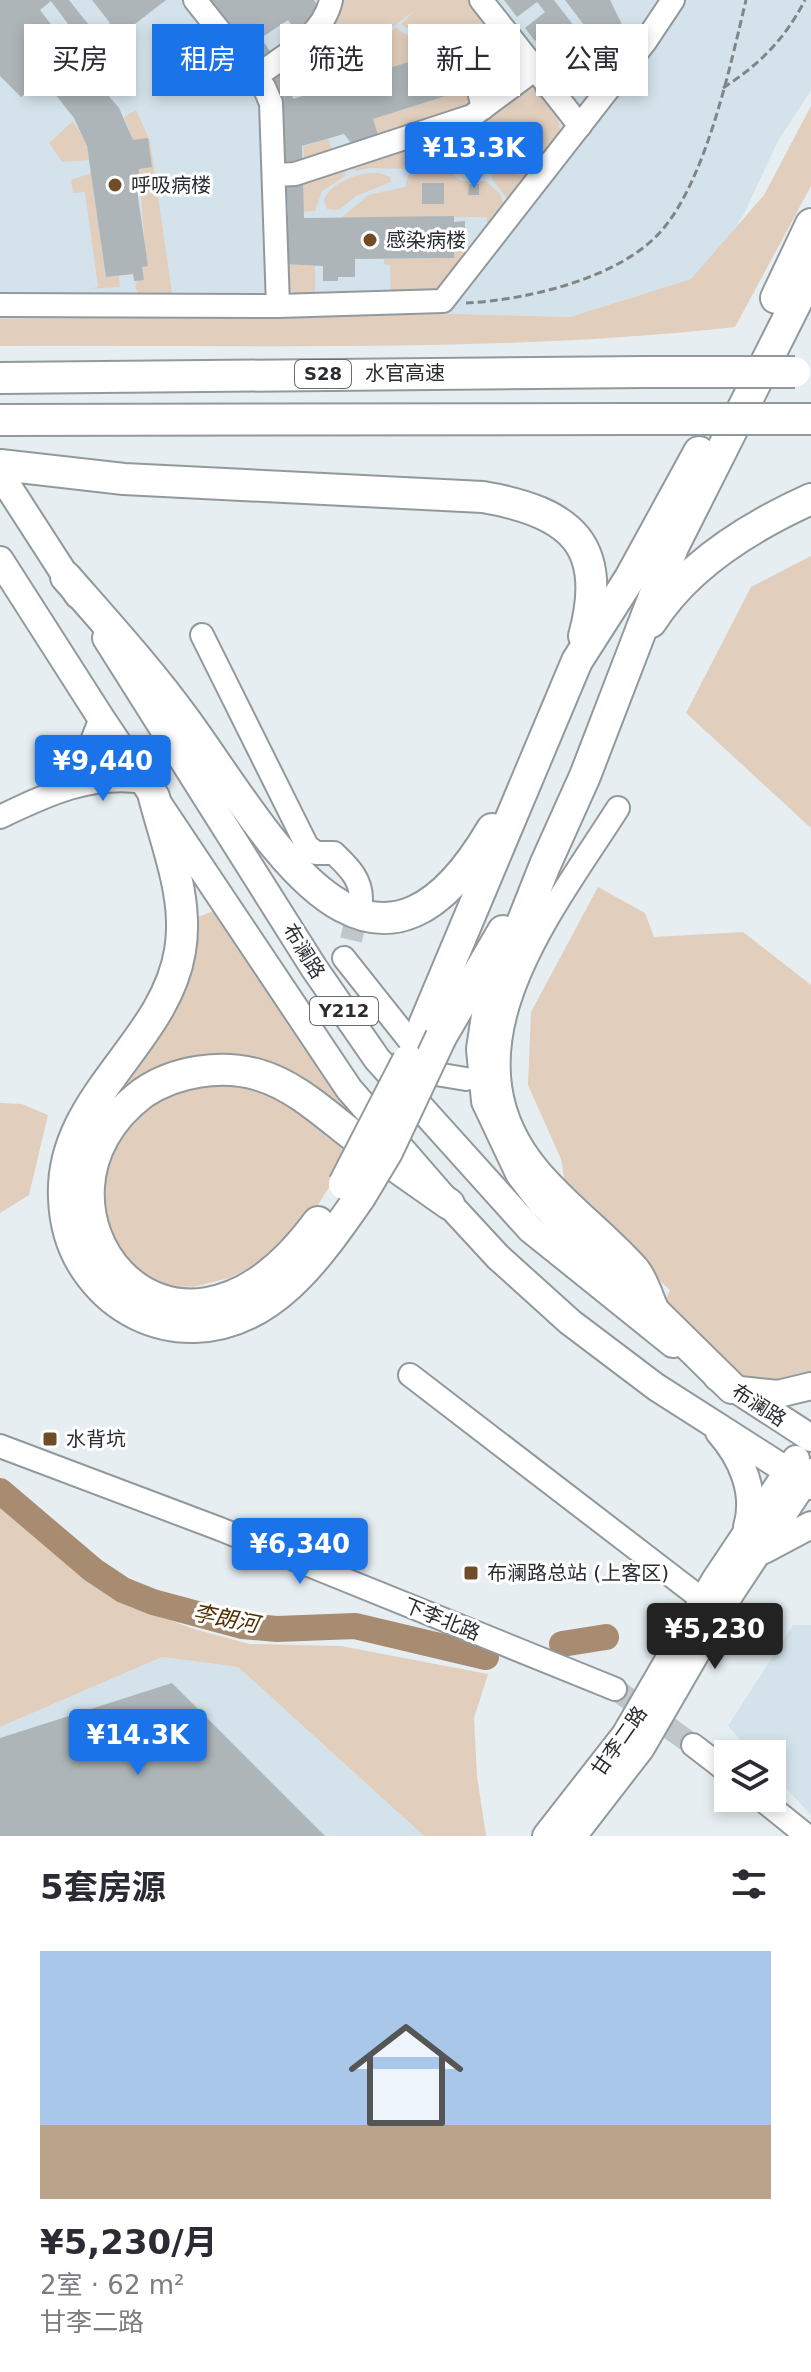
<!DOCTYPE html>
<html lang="zh">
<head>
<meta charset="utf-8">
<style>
	body { margin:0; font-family:"DejaVu Sans","Noto Sans SC",sans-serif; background:#f7f7f7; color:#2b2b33; height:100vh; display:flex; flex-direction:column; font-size:30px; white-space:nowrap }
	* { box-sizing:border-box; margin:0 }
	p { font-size:26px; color:#7c7c81 }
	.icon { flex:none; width:44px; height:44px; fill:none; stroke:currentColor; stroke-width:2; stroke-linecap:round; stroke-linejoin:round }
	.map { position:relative; height:1836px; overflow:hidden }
	.sheet { display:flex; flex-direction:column; background:#fff; flex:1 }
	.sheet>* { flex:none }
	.banner { position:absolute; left:24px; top:24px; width:764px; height:72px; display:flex; gap:16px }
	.fabs { position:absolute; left:714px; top:1740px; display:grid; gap:16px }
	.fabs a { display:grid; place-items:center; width:72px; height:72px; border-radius:0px; background:#fff; box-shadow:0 4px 12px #0003; font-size:40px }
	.price { position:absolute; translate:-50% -68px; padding:0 18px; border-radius:8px; background:#1a73e8; color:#fff; font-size:26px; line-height:52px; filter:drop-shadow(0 2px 4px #0008) }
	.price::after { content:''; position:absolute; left:50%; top:48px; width:24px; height:18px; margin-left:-12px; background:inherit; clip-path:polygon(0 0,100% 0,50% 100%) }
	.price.current { background:#222; color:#fff }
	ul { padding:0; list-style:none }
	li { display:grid; align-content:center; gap:16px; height:424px; padding:0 40px }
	li span { display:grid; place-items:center; height:248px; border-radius:0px; color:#555 }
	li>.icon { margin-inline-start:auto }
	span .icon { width:144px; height:144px; fill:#fffc; stroke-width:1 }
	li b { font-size:34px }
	h2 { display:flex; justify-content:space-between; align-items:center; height:96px; padding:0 40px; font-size:34px }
	.pill { padding:0 28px; border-radius:0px; background:#fff; box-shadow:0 4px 12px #0003; font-size:28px; line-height:72px }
	.pill.current { background:#1a73e8; color:#fff }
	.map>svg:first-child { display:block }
	.built { fill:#d4e3eb }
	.green { fill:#e1cebd }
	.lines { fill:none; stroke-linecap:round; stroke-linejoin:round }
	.river { stroke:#a78c72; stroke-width:26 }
	.building { fill:#adb5b9; fill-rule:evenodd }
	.minor-tunnel { stroke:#c0c7cb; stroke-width:22; stroke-dasharray:22 11; stroke-linecap:butt }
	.minor-casing { stroke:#92999d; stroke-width:26 }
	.major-casing { stroke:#92999d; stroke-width:30 }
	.highway-casing { stroke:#92999d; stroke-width:34 }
	.path { stroke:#808588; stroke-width:3; stroke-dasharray:8 4; stroke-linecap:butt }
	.minor { stroke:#fff; stroke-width:22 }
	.major { stroke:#fff; stroke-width:26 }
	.highway { stroke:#fff; stroke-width:30 }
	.highway-bridge-casing { stroke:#92999d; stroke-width:34; stroke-linecap:butt }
	.highway-bridge { stroke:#fff; stroke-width:30 }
	.poi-dot { fill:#714d27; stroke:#fff; stroke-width:3 }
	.labels { text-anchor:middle; stroke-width:6; stroke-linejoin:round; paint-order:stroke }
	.shield { fill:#fff; stroke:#6a6c6d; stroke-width:2 }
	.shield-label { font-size:18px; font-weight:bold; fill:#2a2d2f }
	.poi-label { font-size:20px; fill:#2a2d2f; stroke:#fff; text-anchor:start }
	.street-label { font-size:20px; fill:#2a2d2f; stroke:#fff }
	.water-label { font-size:22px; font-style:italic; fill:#532e00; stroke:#fff }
</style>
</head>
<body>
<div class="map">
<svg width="811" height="1836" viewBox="0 0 811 1836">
	<rect width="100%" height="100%" fill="#e6eef2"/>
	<g class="built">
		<path d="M0,0H811V90L778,141L744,214L724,245L691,279L570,317L459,314L0,319Z"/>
		<path d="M793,1625H811V1815L772,1773V1754H754L728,1726Z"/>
		<path d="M162,1657L238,1667L424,1836H0V1727Z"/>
	</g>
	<g class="green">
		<path d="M338,0H469L504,49L490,56L481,42L470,46V58L467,48L456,51L454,47L367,75L357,58L396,27C407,39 425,39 436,41L428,31L413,32L401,24L414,11L354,57L329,23L339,15Z"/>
		<path d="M327,27L345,49L335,61L318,71L311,88L291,93L282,69Z"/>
		<path d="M347,53L362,76L344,82L337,77L336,69Z"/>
		<path d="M464,67L474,105L374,143L373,119L468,89L461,68Z"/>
		<path d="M530,83L557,115L561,134L542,157C539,130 509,128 500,152C502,171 514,180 532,173L508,200L492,179L490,160L475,151V122Z"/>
		<path d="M811,106V186L735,327C492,354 245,344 0,346V319L459,314L570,317L691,279L764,195Z"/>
		<path d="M136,110L150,141L172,293L139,294L135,287L142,267L147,265C141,219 143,158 124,117Z"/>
		<path d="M73,121L86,142L89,160L62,162L49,143Z"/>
		<path d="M471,123L469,132L443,144L411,169L369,168L356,171L351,168Z"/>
		<path d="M328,138L333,155L304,163L303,147Z"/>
		<path d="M465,139L471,140V150H460L444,157L443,167L461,181H486L500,194L505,208L488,231L487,217L341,218L369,195L405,187L408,175C431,167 443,146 465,139Z"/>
		<path d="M346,167L345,176L322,191L315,211L303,212V177Z"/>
		<path d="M91,173L106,277L119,276L120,287L87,289L98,287L85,192L73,193L71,180Z"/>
		<path d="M379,173L390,177L391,182L356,196L339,210L327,209L324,200C331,182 361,171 379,173Z"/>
		<path d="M458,248L468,254L441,292L391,293L390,265L384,264V259L454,258V249Z"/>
		<path d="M286,264L315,266V294H296L288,289Z"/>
		<path d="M811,556V828L686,713L751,587Z"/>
		<path d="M598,887L645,913L654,937L743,932L811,985V1379C804,1382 795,1387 787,1388C739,1389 697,1335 663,1305L670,1290L567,1196L561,1159L528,1085L531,1012Z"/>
		<path d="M216,910L357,1117L315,1089L270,1073L122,1097L86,1136L182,992L195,952L193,919Z"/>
		<path d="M224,1084L275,1095L312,1113L346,1151L333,1181L309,1219L261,1262L229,1278L193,1287L156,1284L114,1253L96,1187L103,1153L152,1102L187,1088Z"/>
		<path d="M0,1103L22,1104L48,1115L29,1195L0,1213Z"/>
		<path d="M0,1507L112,1598L191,1628L249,1644L341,1646L488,1674L474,1718L477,1776L486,1836H424L238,1667L162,1657L0,1727Z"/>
	</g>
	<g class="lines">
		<g class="river">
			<path d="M0,1491L93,1570L123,1590L153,1602L242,1626L277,1629L355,1626L486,1657"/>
			<path d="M562,1644L606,1637"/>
		</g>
	</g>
	<g class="building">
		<path d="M0,0H69L96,34L110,23L92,0H166L82,65L119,108L133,140L148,138L152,167L139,169L138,197L148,266L142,267L144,280L134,281L133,274L106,277L87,146L74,118L44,80L21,97L0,76ZM51,1L83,44L72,52L40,10Z"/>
		<path d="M211,0H314L320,9L296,31L288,20L261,38L282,68L293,99L455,47L457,53L466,49L469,58L459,62L468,89L373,119L378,135L351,143L344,134L302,146L304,218L454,216V222L465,221V231H454V258L355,259V277H338V281H323V266L282,264V215H288L283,121L268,77Z"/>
		<path d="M504,0H554L584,39L552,63L542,51L563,35L555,25L535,41L525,28L545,12L537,2L517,17Z"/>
		<path d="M565,0H610L635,51L615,66Z"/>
		<path d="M595,70L602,78L593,85L586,77Z"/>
		<rect x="422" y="183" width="22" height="21"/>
		<path d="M469,184H479V195H468Z"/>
		<path d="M172,1683L325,1836H0V1738Z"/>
	</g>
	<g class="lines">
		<g class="minor-tunnel">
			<path d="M351,940L361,899"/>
			<path d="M615,1689L693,1745"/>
		</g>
		<g class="minor-casing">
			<g id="minor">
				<path d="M195,0L264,87L271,103L278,306"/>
				<path d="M481,0L580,126"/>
				<path d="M255,77C283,56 323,37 331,0"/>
				<path d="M547,86L591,53"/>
				<path d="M483,108L474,71L521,53"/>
				<path d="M275,175L295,174L472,116L534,70"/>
				<path d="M0,305L278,306L443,301L645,42L673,0"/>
				<path d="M202,635L307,846L316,853H334C348,867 361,878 361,899"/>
				<path d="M61,788L88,751L101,718"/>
				<path d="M618,808C552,912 438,1049 538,1169C568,1205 607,1233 638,1268C646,1278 651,1294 656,1306"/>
				<path d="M0,817C48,794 90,774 145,782"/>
				<path d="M344,958L436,1074L466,1079"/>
				<path d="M410,1375L703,1600"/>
				<path d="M0,1446L220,1529L615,1689"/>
				<path d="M693,1745L728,1772"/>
				<path d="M760,1798L807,1836"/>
			</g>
		</g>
		<g class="major-casing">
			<g id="major">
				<path d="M0,474L78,595"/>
				<path d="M0,560L101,718L349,1089L449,1204L498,1257L570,1322L656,1387L811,1486"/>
				<path d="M106,638L314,968L377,1059L530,1229L673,1344"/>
				<path d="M717,1377L811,1438"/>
				<path d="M740,1390L778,1394L811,1386"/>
				<path d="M719,1432C742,1458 757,1493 747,1527"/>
				<path d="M764,1550L811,1525"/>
				<path d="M546,1836L625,1735L715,1580L796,1459"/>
				<path d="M573,1836L641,1748L732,1591L811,1472"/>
			</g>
		</g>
		<g class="highway-casing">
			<g id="highway">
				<path d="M776,298L811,224"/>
				<path d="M0,378L645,372"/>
				<path d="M774,419H811"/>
				<path d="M0,420L632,419"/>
				<path d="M0,465L124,479L483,497C571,512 609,545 584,636"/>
				<path d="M66,577C107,624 149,670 186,721C267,832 370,1036 492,829"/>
				<path d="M651,622C687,565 751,526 811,499"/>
				<path d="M154,797C167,847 189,899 180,951C165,1044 59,1098 64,1198C65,1227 73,1253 91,1276C116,1309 154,1328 195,1327C273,1325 320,1254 360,1197"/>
				<path d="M424,1025L577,661L630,578L699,452"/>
				<path d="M441,1037L503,931"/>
				<path d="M318,1222C168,1426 0,1200 143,1093C175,1071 222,1064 259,1075C296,1086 326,1115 355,1137C386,1160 418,1182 449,1204"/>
				<path d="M732,1388L544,1203L521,1173L487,1101L482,1049L488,1009L545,865L585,776L673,547L811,273"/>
			</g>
		</g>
		<g class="path">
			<path d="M723,88C760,64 785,39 805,0"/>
			<path d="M466,303C527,300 622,278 663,229C707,176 730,67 746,0"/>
		</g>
		<use href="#minor" class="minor"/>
		<use href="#major" class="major"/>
		<use href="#highway" class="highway"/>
		<g class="highway-bridge-casing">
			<g id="highway-bridge">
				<path d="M645,372H795"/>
				<path d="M632,419H774"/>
				<path d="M344,1184L408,1060"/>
				<path d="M360,1197L387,1152L441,1037"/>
			</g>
		</g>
		<use href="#highway-bridge" class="highway-bridge"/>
	</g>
	<g class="poi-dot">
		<circle cx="115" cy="185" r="8"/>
		<circle cx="370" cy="240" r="8"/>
		<rect x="42" y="1431" width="16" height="16" rx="4"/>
		<rect x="463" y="1565" width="16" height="16" rx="4"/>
	</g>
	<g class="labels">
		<g class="shield">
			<rect x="295" y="360" width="56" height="28" rx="6"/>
			<rect x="310" y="997" width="68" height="28" rx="6"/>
		</g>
		<g class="shield-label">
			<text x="323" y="380">S28</text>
			<text x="344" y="1017">Y212</text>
		</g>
		<g class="poi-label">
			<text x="131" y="192">呼吸病楼</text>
			<text x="386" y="247">感染病楼</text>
			<text x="66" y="1446">水背坑</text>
			<text x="487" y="1580">布澜路总站 (上客区)</text>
		</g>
		<g class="street-label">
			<text x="405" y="380">水官高速</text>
			<text transform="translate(304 951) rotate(58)" y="7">布澜路</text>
			<text transform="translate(759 1405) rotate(33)" y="7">布澜路</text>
			<text transform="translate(442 1619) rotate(22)" y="7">下李北路</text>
			<text transform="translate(619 1741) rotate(-55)" y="7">甘李二路</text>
		</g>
		<g class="water-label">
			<text transform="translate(226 1618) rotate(11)" y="8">李朗河</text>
		</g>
	</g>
</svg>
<div class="fabs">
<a><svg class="icon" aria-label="layers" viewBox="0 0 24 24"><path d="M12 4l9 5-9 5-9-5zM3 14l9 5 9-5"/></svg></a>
</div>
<b class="price" style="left:474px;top:190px">¥13.3K</b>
<b class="price" style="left:103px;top:803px">¥9,440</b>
<b class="price" style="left:300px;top:1586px">¥6,340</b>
<b class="price current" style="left:715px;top:1671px">¥5,230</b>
<b class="price" style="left:138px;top:1777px">¥14.3K</b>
<div class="banner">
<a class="pill">买房</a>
<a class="pill current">租房</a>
<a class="pill">筛选</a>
<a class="pill">新上</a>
<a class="pill">公寓</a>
</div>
</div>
<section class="sheet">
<h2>5套房源<svg class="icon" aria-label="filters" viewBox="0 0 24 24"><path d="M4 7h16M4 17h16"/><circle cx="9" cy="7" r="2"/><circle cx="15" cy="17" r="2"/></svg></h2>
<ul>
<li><span style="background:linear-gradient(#a9c7e8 70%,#b9a48a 0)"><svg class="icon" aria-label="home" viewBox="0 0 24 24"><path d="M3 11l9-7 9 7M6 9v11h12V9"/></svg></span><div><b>¥5,230/月</b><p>2室 · 62 m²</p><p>甘李二路</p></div></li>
</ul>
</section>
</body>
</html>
